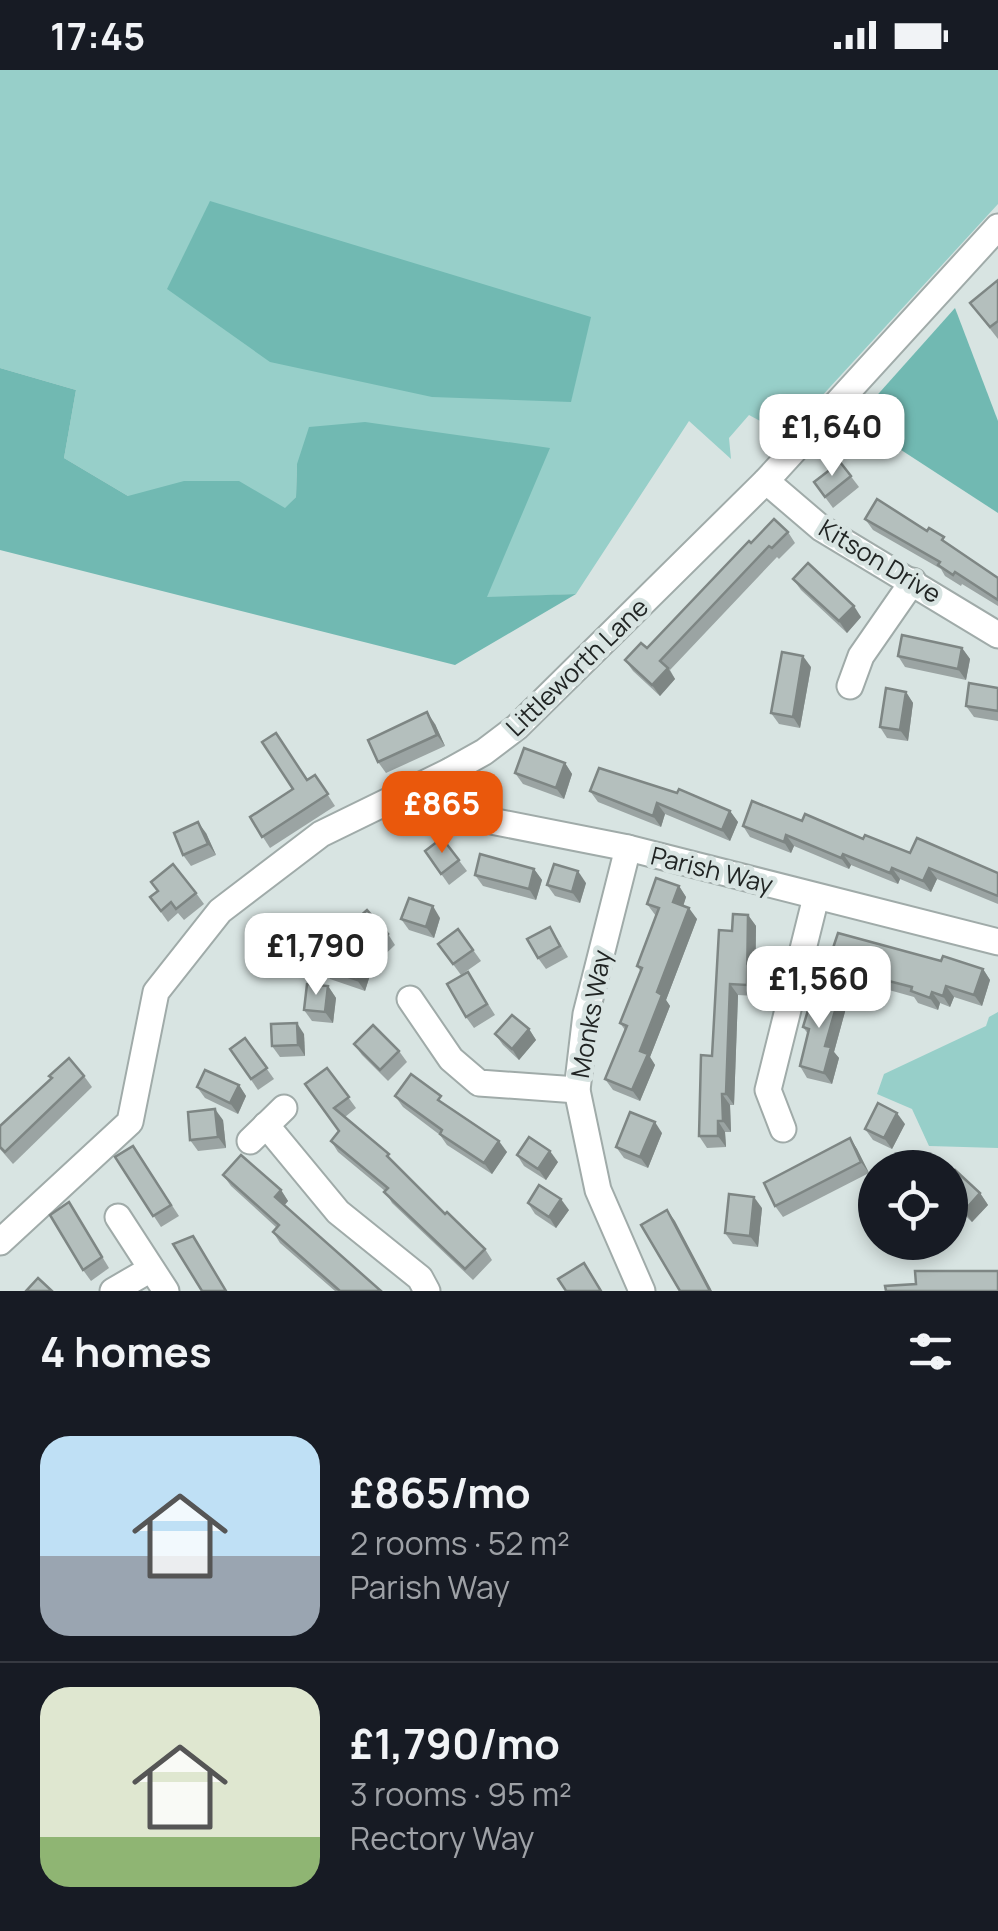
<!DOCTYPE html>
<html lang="en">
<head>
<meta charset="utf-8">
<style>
	body { margin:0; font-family:Manrope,sans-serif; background:#242831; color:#f1f3f6; height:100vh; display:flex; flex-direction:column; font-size:38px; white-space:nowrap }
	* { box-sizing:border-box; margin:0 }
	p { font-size:32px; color:#9ea1a6 }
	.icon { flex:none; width:55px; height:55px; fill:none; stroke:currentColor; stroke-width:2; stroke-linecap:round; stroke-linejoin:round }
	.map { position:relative; height:1221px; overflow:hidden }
	.sheet { display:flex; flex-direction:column; background:#171b24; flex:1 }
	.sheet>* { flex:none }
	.fabs { position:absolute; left:858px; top:1080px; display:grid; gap:20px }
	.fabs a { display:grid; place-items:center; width:110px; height:110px; border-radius:50%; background:#171b24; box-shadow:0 5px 15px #0003; font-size:50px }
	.price { position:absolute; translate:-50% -85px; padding:0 22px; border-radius:20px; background:#fff; color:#222; font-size:32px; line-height:65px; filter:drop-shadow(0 2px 5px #0008) }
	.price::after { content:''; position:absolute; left:50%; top:60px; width:30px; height:22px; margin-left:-15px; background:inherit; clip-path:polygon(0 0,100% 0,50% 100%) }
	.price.active { background:#ea580c; color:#fff }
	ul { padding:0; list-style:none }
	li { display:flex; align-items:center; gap:30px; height:250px; padding:0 40px }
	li+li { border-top:2px solid #363941 }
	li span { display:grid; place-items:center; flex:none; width:280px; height:200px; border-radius:30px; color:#555 }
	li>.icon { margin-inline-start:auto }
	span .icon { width:120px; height:120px; fill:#fffc; stroke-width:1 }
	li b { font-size:42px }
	h2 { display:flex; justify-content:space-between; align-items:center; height:120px; padding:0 40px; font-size:42px }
	.status { display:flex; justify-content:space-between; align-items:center; height:70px; padding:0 50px; background:#171b24; direction:ltr }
	.status svg { height:28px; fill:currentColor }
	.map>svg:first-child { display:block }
	.green { fill:#97cfc9 }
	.forest { fill:#71b9b2 }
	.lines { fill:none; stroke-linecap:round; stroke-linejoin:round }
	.minor-casing { stroke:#a0aba9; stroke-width:29 }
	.minor { stroke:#fff; stroke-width:25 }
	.wall { fill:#9ba4a3 }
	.shaded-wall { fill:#7e8684 }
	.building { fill:#b4bfbd; stroke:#7e8684; stroke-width:2.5 }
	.labels { text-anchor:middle; stroke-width:9; stroke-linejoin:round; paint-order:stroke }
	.street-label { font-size:25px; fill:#212524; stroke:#d8e4e2 }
</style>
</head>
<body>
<div class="status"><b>17:45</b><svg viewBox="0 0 49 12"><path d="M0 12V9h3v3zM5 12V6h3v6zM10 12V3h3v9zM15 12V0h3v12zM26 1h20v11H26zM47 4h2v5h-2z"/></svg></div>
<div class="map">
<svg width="998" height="1221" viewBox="0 0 998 1221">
	<rect width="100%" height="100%" fill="#d8e4e2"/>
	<g class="green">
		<path d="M0,0H998V134L786,365L749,345L729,368L731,389L689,351L576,524L486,528L549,378L297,394L296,427L285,439L128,426L64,388L76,320L0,298Z"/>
		<path d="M998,942V1078L929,1076L912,1039L877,1024L884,1004L986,956L989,947Z"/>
	</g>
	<g class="forest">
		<path d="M210,131L591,247L571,332L432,327L270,292L167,219Z"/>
		<path d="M955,238L998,351V443L855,350Z"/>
		<path d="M0,298L76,320L64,388L128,426L184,411H239L285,438L296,427L297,394L309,357L365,352L550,378L487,527L576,524L455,595L0,480Z"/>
	</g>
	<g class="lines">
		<g class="minor-casing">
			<g id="minor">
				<path d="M766,411L821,458L998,565"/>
				<path d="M850,616L861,586L913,511"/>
				<path d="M450,701L456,722L470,740L491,751L628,778L998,872"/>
				<path d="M628,778L586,944L577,1020L598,1120L642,1221"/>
				<path d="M410,929L451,989L479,1013L577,1020"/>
				<path d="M266,1055L338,1142L420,1208L427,1221"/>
				<path d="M783,1059L768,1020L816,827"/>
				<path d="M250,1071L284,1038"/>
				<path d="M118,1147L166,1221"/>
				<path d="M0,1172L130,1052L156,922L220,841L321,764L450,701L484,682L517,657L766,411L998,157"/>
				<path d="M113,1221L151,1199"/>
			</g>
		</g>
		<use href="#minor" class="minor"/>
	</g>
	<g class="wall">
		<path d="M998,210V269L970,233Z"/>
		<path d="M840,392L859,417L833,438L814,412Z"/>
		<path d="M865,449L950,475L998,508V536L962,514L961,516L945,506L941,499L873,460Z"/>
		<path d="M788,462L795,473L779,489L777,487L670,600L675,609L660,626L633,601L625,590L647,578L751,473Z"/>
		<path d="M793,509L861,547L847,563L801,520Z"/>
		<path d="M962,578L970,589L966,610L905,597L898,586Z"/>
		<path d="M811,597L800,658L779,654L771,643Z"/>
		<path d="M998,618V651L974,647L966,636Z"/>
		<path d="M906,622L913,633L908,671L887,668L880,657Z"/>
		<path d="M435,654L445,676L386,703L378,692Z"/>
		<path d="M565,693L572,704L564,729L523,714L515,703Z"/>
		<path d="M315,705L335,736L270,778L250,747Z"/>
		<path d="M590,721L730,741L738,752L730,771L665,744L661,757L598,732Z"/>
		<path d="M802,751L910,783L998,803V834L937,809L931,822L900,809L898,814L851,795L849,799L794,776L791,783L750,767L743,756Z"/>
		<path d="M206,763L216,785L191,796L183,785Z"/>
		<path d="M442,768L467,801L449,815L425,781Z"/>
		<path d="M534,799L542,810L536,830L483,816L475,805Z"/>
		<path d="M586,813L580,833L555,826L547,815Z"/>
		<path d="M679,816L686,827L683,836L697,849L666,930L670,936L650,987L655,995L640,1031L613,1020L605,1009L625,960L620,953L641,902L637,896L656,846L647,834Z"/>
		<path d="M196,823L204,834L184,850L178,843L168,852L150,827Z"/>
		<path d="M748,845L756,856L755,926L738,925L734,1035H730L731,1062H725L726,1077L707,1078L699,1066L732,861Z"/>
		<path d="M440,848L434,868L409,860L401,849Z"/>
		<path d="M350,855L388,864L395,875L379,890Z"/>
		<path d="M458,859L481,891L461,905L438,874Z"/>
		<path d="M557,868L568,887L546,899L538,888Z"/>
		<path d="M941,891L983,899L990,910L982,936L954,927L950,937L940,933L938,940L918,933L914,927L889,920L886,928L852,918L850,927L826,899Z"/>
		<path d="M363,894L370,905L365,921L330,909L322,898Z"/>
		<path d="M468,902L495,945L474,958L466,947Z"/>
		<path d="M328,916L336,928L333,953L312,951L304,940Z"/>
		<path d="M839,927L846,938L834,982L839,988L832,1014L807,1008L800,996L808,964L803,957Z"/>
		<path d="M529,959L536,970L519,990L503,975L495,964Z"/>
		<path d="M304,964L305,986L280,987L272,976Z"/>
		<path d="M245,968L274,1009L258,1020L230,979Z"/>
		<path d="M354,974L399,981L407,992L388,1011L362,985Z"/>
		<path d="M327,998L356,1038L345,1047L397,1095L445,1144L485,1179L492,1190L473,1210L392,1133L385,1121L338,1082L331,1071L339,1061Z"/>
		<path d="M84,1006L92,1017L13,1094L0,1079V1056Z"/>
		<path d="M239,1015L246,1026L238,1044L205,1028L197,1017Z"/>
		<path d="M395,1026L448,1037L507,1082L492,1104L447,1075L440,1065L403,1037Z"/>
		<path d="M223,1050L226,1078L198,1081L190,1070Z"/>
		<path d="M905,1054L892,1079L873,1070L865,1059Z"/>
		<path d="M662,1063L648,1098L624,1088L616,1077Z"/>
		<path d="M850,1068L857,1079L869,1103L783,1147L775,1136Z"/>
		<path d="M133,1076L179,1146L161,1157L115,1087Z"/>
		<path d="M517,1085L558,1092L546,1110L524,1096Z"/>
		<path d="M223,1105L281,1120L288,1131L284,1136L381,1221H335L280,1173L273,1162L277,1158L231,1116Z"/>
		<path d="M950,1105L980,1123L988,1135L972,1152L950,1131Z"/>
		<path d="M69,1132L109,1198L91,1211L83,1200Z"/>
		<path d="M528,1133L569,1140L556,1158L535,1144Z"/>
		<path d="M762,1138L758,1177L733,1174L725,1163Z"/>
	</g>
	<g class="shaded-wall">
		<path d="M854,536L861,547L847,563L839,551Z"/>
		<path d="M962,578L970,589L966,610L958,599Z"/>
		<path d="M803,586L811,597L800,658L793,647Z"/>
		<path d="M668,598L675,609L660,626L652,615Z"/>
		<path d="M906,622L913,633L908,671L900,660Z"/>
		<path d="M427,642L435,654L445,676L437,665Z"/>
		<path d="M565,693L572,704L564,729L556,718Z"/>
		<path d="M657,733L665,744L661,757L653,746Z"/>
		<path d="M730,741L738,752L730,771L722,760Z"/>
		<path d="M198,752L206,763L216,785L208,774Z"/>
		<path d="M786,765L794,776L791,783L784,772Z"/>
		<path d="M843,784L851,795L849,799L841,788Z"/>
		<path d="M892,798L900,809L898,814L890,803Z"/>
		<path d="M929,798L937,809L931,822L923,811Z"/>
		<path d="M534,799L542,810L536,830L529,819Z"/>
		<path d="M578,801L586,813L580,833L572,822Z"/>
		<path d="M679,816L686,827L681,843L673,832Z"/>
		<path d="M433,836L440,848L434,868L426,857Z"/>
		<path d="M689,838L697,849L666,930L670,936L650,987L655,995L640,1031L632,1020L640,981L657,922Z"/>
		<path d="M748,845L756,856L755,926L747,915Z"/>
		<path d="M363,894L370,905L365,921L357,910Z"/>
		<path d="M983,899L990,910L982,936L974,925Z"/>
		<path d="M844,907L852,918L850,927L842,916Z"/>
		<path d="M881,909L889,920L886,928L879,916Z"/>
		<path d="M730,914L738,925L734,1035L726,1024Z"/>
		<path d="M328,916L336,928L333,953L325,942Z"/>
		<path d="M946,916L954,927L950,937L943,926Z"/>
		<path d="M932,922L940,933L938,940L930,928Z"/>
		<path d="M839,927L846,938L834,982L839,988L832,1014L824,1003L825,976Z"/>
		<path d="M297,953L304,964L305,986L298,975Z"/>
		<path d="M529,959L536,970L519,990L512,979Z"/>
		<path d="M239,1015L246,1026L238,1044L230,1033Z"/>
		<path d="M722,1024L730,1035L731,1062L723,1051Z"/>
		<path d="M215,1039L223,1050L226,1078L218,1067Z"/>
		<path d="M897,1043L905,1054L892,1079L884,1068Z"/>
		<path d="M718,1051L725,1062L726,1077L718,1066Z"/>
		<path d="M655,1052L662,1063L648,1098L640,1087Z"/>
		<path d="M850,1068L857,1079L869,1103L861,1092Z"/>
		<path d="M499,1071L507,1082L492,1104L484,1093Z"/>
		<path d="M550,1081L558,1092L546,1110L538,1099Z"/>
		<path d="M281,1120L288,1131L282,1138L275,1127Z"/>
		<path d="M980,1123L988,1135L972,1152L964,1141Z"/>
		<path d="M754,1127L762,1138L758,1177L750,1166Z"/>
		<path d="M561,1129L569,1140L556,1158L549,1147Z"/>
		<path d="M667,1140L675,1151L712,1221H710Z"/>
	</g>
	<g class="building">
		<path d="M998,210V251L990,257L970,233Z"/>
		<path d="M840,392L851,406L825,427L814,412Z"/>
		<path d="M877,429L927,461L929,458L944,467L942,470L998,508V530L955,502L953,505L938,495L940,492L865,449Z"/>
		<path d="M774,449L788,462L772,478L769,476L660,591L668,598L652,615L625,590L641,573L647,578L749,471L751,473Z"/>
		<path d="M808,493L854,536L839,551L793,509Z"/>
		<path d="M902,565L962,578L958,599L898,586Z"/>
		<path d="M782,582L803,586L793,647L771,643Z"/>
		<path d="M969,613L998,618V641L966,636Z"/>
		<path d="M886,618L906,622L900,660L880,657Z"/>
		<path d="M427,642L437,665L378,692L368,670Z"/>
		<path d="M276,663L307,710L315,705L328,724L262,767L250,747L293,719L262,672Z"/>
		<path d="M524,678L565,693L556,718L515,703Z"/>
		<path d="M599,698L677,723L679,719L730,741L722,760L657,733L653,746L590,721Z"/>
		<path d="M752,731L802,751L805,744L863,769L865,765L910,783L917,768L998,803V826L929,798L923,811L892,798L890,803L843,784L841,788L786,765L784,772L743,756Z"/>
		<path d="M198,752L208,774L183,785L174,763Z"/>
		<path d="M442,768L459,790L441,804L425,781Z"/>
		<path d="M480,784L534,799L529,819L475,805Z"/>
		<path d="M173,794L196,823L176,839L171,832L161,841L150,827L158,821L151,812Z"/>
		<path d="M554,794L578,801L572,822L547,815Z"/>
		<path d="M656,808L679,816L673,832L689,838L657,922L662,925L640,981L648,984L632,1020L605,1009L627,956L620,953L642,898L637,896L659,838L647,834Z"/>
		<path d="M409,828L433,836L426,857L401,849Z"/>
		<path d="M367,840L388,864L371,879L350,855Z"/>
		<path d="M733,844L748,845L747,915L730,914L726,1024H722L723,1051H718V1066H699L701,985L712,986L719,860L732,861Z"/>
		<path d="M550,857L560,876L538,888L527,869Z"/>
		<path d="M458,859L473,880L453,894L438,874Z"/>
		<path d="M838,863L941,891L943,886L983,899L974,925L946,916L943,926L932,922L930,928L911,921L912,917L881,909L879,916L844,907L842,916L826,899Z"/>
		<path d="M328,881L363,894L357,910L322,898Z"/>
		<path d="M468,902L487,934L466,947L447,914Z"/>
		<path d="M307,914L328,916L325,942L304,940Z"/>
		<path d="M814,920L839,927L825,976L831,977L824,1003L800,996L809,959L803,957Z"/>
		<path d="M512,945L529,959L512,979L495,964Z"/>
		<path d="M297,953L298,975L272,976L271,954Z"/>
		<path d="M373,955L399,981L380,1000L354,974Z"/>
		<path d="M245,968L267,998L251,1009L230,979Z"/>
		<path d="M69,988L84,1006L5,1082L0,1077V1056L52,1008L49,1006Z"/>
		<path d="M327,998L349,1027L334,1038L389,1084L387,1086L445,1144L447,1142L485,1179L465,1199L384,1122L388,1118L331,1071L339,1061L305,1014Z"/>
		<path d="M205,1000L239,1015L230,1033L197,1017Z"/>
		<path d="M411,1004L441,1026L438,1030L499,1071L484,1093L440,1064L442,1060L395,1026Z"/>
		<path d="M878,1033L897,1043L884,1068L865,1059Z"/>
		<path d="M215,1039L218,1067L190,1070L188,1042Z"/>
		<path d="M630,1042L655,1052L640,1087L616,1077Z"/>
		<path d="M529,1067L550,1081L538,1099L517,1085Z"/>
		<path d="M850,1068L861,1092L775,1136L764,1113Z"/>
		<path d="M133,1076L171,1135L153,1146L115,1087Z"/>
		<path d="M241,1085L281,1120L275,1127L381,1221H340L273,1162L279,1155L223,1105Z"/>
		<path d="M955,1100L980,1123L964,1141L950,1128V1105Z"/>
		<path d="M539,1115L561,1129L549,1147L528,1133Z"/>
		<path d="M729,1124L754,1127L750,1166L725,1163Z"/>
		<path d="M69,1132L102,1187L83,1200L50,1145Z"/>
		<path d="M667,1140L710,1221H680L641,1155Z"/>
		<path d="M193,1166L226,1221H202L173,1174Z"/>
		<path d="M584,1193L601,1221H566L558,1209Z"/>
		<path d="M915,1201H998V1221H886L885,1216L916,1214Z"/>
		<path d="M38,1208L52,1221H26Z"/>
	</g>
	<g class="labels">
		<g class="street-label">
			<text transform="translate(880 491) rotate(31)" y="9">Kitson Drive</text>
			<text transform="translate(577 597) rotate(-44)" y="9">Littleworth Lane</text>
			<text transform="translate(712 800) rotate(14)" y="9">Parish Way</text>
			<text transform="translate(591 944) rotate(-80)" y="9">Monks Way</text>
		</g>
	</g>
</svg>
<div class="fabs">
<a><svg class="icon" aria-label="locate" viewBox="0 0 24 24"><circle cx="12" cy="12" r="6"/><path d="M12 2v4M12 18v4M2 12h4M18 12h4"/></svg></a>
</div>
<b class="price" style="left:832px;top:409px">£1,640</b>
<b class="price active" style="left:442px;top:786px">£865</b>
<b class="price" style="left:316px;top:928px">£1,790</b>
<b class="price" style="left:819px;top:961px">£1,560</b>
</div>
<section class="sheet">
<h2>4 homes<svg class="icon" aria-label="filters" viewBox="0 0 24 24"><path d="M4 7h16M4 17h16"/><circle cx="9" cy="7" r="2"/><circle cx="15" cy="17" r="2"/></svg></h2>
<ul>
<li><span style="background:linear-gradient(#bfe0f5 60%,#9aa5b1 0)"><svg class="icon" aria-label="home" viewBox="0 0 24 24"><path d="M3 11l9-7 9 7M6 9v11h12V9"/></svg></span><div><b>£865/mo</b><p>2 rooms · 52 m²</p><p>Parish Way</p></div></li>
<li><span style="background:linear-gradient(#dfe7d0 75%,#8fb573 0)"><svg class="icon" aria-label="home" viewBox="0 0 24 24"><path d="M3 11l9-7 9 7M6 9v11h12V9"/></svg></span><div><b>£1,790/mo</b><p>3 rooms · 95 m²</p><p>Rectory Way</p></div></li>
</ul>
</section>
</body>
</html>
